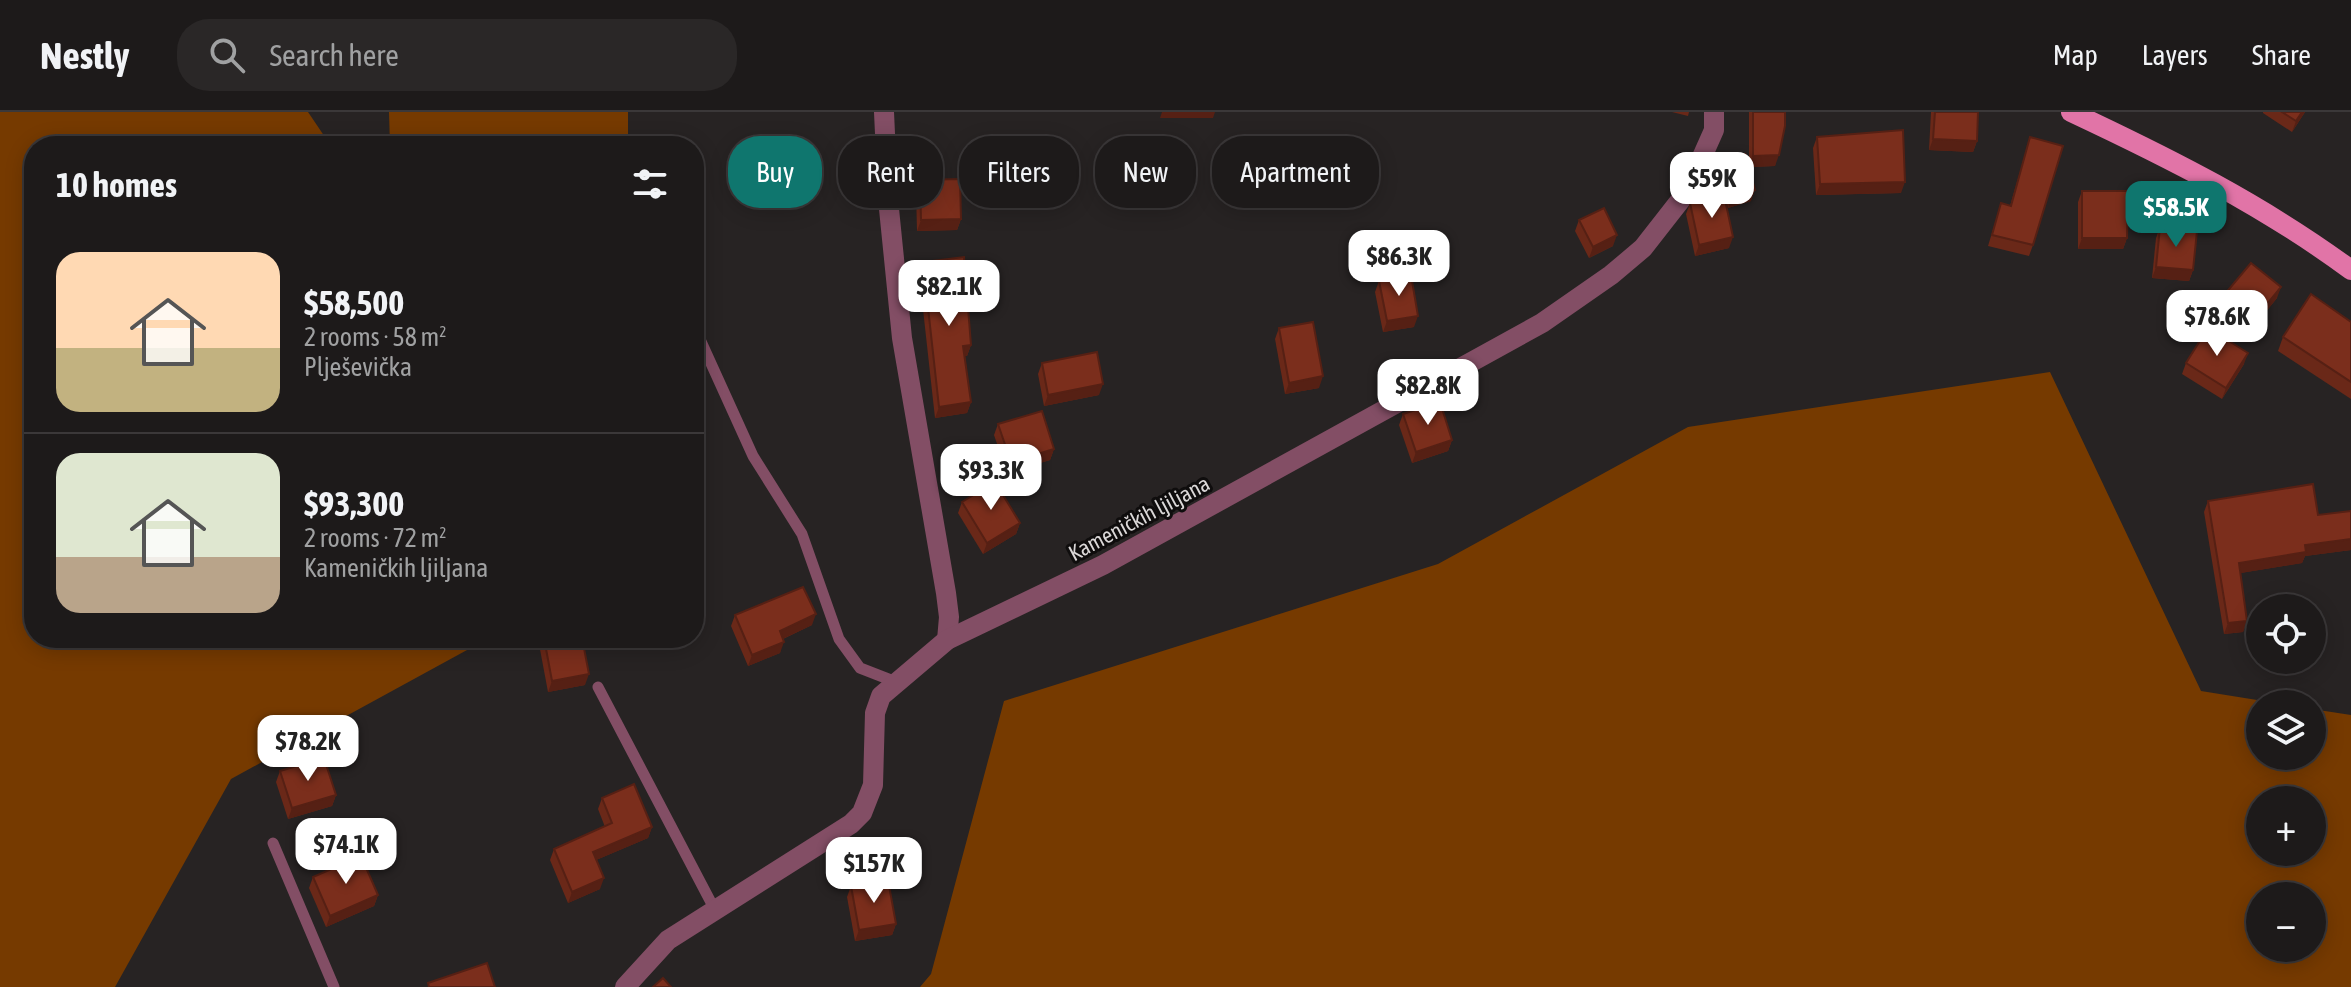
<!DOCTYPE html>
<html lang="en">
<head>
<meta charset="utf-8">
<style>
	body { margin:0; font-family:"Asap Condensed",sans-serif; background:#2a2727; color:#f1f3f6; height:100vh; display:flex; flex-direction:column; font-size:30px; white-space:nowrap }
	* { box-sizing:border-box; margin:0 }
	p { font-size:26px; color:#a0a1a2 }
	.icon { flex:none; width:44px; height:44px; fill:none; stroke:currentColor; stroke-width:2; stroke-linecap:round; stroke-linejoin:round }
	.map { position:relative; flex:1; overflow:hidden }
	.side { position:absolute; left:24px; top:24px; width:680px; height:512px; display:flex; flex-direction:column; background:#1d1a1a; border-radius:32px; box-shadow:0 4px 20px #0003,0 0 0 2px #3b3839 }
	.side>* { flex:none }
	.banner { position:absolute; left:728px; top:24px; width:760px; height:72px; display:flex; gap:16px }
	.tools { position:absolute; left:2246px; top:482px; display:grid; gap:16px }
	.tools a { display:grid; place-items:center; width:80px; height:80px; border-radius:50%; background:#1d1a1a; box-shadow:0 4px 20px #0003,0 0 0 2px #3b3839; font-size:40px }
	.price { position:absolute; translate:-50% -68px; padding:0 18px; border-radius:16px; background:#fff; color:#222; font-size:26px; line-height:52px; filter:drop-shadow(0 2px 4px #0008) }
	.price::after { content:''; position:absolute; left:50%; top:48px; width:24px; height:18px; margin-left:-12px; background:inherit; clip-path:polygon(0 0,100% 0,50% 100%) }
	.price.selected { background:#0f766e; color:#fff }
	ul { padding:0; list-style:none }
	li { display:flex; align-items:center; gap:24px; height:200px; padding:0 32px }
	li+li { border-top:2px solid #3b3839 }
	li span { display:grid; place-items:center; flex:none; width:224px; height:160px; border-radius:24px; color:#555 }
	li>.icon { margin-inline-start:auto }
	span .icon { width:96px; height:96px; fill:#fffc; stroke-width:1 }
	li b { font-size:34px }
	h2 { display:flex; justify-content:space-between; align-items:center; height:96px; padding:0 32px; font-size:34px }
	.chip { padding:0 28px; border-radius:32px; background:#1d1a1a; box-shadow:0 4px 20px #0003,0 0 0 2px #3b3839; font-size:28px; line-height:72px }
	.chip.selected { background:#0f766e; color:#fff }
	header { display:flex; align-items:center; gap:48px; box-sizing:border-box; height:112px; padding:0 40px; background:#1d1a1a; border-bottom:2px solid #3b3839 }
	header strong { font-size:38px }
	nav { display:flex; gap:44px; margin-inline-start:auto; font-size:28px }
	.search { width:560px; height:72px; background:#2a2727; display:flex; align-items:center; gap:20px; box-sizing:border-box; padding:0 28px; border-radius:32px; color:#a0a1a2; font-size:30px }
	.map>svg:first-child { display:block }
	.green { fill:#763a00; fill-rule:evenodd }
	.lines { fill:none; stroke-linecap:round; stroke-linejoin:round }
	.service { stroke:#834e65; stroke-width:11 }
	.minor { stroke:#834e65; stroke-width:20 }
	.primary { stroke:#e174a7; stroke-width:20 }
	.wall { fill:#6a2818 }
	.shaded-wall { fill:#562014 }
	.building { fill:#7b2e1c; stroke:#562014; stroke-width:2 }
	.labels { text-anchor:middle; stroke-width:6; stroke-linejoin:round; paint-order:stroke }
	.street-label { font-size:22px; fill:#dbd8d8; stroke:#0f0d0d }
</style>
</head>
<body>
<header>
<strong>Nestly</strong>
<div class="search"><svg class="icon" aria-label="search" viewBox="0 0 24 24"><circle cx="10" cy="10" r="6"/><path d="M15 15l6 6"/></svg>Search here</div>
<nav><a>Map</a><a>Layers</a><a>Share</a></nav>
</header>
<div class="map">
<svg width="2351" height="875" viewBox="0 0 2351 875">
	<rect width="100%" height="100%" fill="#272323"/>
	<g class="green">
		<path d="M0,0H308L331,34H34V526H489L231,667L115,875H0Z"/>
		<path d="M389,0H628V34H390Z"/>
		<path d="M2050,260L2201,579L2282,592H2260V644H2312V597L2351,603V875H920L931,862L1004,589L1438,452L1688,315ZM2260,688H2312V740H2260ZM2260,784H2312V836H2260Z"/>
	</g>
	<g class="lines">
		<g class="service">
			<path d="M694,214L753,344L802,422L839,527L860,556L896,570"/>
			<path d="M598,575L715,798"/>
			<path d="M273,731L334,875"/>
		</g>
		<g class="minor">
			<path d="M884,0L888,87L902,226L946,481L949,505L947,528"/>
			<path d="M625,875L668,828L851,712L862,701L873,673L875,601L881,584L947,528L1103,453L1542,211L1611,163L1643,136L1686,81L1714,18V0"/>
		</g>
		<path class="primary" d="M2071,0C2169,46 2263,93 2351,158"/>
	</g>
	<g class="wall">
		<path d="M1672,0H1689L1688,4Z"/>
		<path d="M1749,0H1785L1775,54L1749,55Z"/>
		<path d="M1931,0H1978L1977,29L1973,40L1929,38Z"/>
		<path d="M2263,0H2305L2292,20L2263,1Z"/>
		<path d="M1817,25L1901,81L1816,83L1813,36Z"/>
		<path d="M2030,25L2033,133L2029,144L1988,134L2001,91L2010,94Z"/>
		<path d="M1722,48L1751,89L1728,96L1718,59Z"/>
		<path d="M920,68L961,107L957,118L917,119L916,79Z"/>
		<path d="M2082,79L2127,126L2123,137H2078V90Z"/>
		<path d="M1690,91L1729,136L1695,144L1686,102Z"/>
		<path d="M1579,108L1613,134L1589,146L1575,119Z"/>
		<path d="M2160,115L2193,158L2189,169L2152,166L2156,126Z"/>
		<path d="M923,150L971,233L967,244H965L971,290L967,301L935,306L919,161Z"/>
		<path d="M1379,169L1414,215L1383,220L1375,180Z"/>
		<path d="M2224,183L2277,186L2251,218L2220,194Z"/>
		<path d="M2351,210V287L2278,239L2283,225Z"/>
		<path d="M1279,216L1319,276L1285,282L1275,227Z"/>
		<path d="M1042,251L1099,283L1044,294L1038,262Z"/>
		<path d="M2186,251L2244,252L2222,287L2182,262Z"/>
		<path d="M1403,302L1452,328L1448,339L1412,351L1399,313Z"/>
		<path d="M998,312L1054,337L1050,348L1007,361L994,323Z"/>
		<path d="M2208,389L2318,403L2351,438L2305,444L2302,451L2240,461L2247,509L2243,520L2224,522L2204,400Z"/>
		<path d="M962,390L1020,411L1016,422L983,442L958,401Z"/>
		<path d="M735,503L812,513L783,527L780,541L748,554L731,514Z"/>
		<path d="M541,526H582L585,573L548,580L539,532Z"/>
		<path d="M280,659L336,683L332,694L288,707L276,670Z"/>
		<path d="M602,686L652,715L648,726L596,748L600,777L568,791L550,748L554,737L605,715L598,697Z"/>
		<path d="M313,765L378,783L374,794L326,815L309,776Z"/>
		<path d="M851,774L896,812L892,823L855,829L847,785Z"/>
	</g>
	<g class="shaded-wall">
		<path d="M1162,0H1215L1213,6H1160Z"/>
		<path d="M2302,0H2305L2292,20L2296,9Z"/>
		<path d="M1933,27L1977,29L1973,40L1929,38Z"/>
		<path d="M1779,43L1775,54L1749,55L1753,44Z"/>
		<path d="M1905,70L1901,81L1816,83L1820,72Z"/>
		<path d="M1755,78L1751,89L1728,96L1732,85Z"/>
		<path d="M961,107L957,118L917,119L921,108Z"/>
		<path d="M1617,123L1613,134L1589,146L1593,135Z"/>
		<path d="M1733,125L1729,136L1695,144L1699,133Z"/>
		<path d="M2082,126H2127L2123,137H2078Z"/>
		<path d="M2156,155L2193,158L2189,169L2152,166Z"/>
		<path d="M2281,175L2277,186L2251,218L2255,207Z"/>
		<path d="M1418,204L1414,215L1383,220L1387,209Z"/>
		<path d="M971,233L967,244L959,245L963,234Z"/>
		<path d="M2248,241L2244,252L2222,287L2226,276Z"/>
		<path d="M1323,264L1319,276L1285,282L1289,271Z"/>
		<path d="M1103,272L1099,283L1044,294L1048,283Z"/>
		<path d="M971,290L967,301L935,306L939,295Z"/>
		<path d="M1452,328L1448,339L1412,351L1416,340Z"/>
		<path d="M1054,337L1050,348L1007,361L1011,350Z"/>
		<path d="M1020,411L1016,422L983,442L987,431Z"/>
		<path d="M2351,427V438L2305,444L2302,451L2235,462L2239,451L2305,433Z"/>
		<path d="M816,502L812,513L776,530L780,519Z"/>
		<path d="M2247,509L2243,520L2224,522L2228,511Z"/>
		<path d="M784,530L780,541L748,554L752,543Z"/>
		<path d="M589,562L585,573L548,580L552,569Z"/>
		<path d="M336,683L332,694L288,707L292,696Z"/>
		<path d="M652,715L648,726L589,751L593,740Z"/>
		<path d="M604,766L600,777L568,791L572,780Z"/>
		<path d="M378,783L374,794L326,815L330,804Z"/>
		<path d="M896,812L892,823L855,829L859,818Z"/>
	</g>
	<g class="building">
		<path d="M1753,0H1785V14L1779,43L1753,44Z"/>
		<path d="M1935,0H1978L1977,29L1933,27Z"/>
		<path d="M2282,0H2302L2296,9Z"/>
		<path d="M1903,18L1905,70L1820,72L1817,25Z"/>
		<path d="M2030,25L2063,34L2033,133L1992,123L2001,91L2011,94Z"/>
		<path d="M1745,42L1755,78L1732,85L1722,48Z"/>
		<path d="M960,67L961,107L921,108L920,68Z"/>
		<path d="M2082,79H2128L2127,126H2082Z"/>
		<path d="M1724,83L1733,125L1699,133L1690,91Z"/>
		<path d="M1604,96L1617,123L1593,135L1579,108Z"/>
		<path d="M2160,115L2197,119L2193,158L2156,155Z"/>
		<path d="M964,145L971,233L963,234L971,290L939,295L923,150Z"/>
		<path d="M2251,151L2281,175L2255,207L2224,183Z"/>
		<path d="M1411,163L1418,204L1387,209L1379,169Z"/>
		<path d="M2311,182L2351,210V270L2283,225Z"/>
		<path d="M1313,210L1323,264L1289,271L1279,216Z"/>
		<path d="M2208,216L2248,241L2226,276L2186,251Z"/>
		<path d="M1097,240L1103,272L1048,283L1042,251Z"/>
		<path d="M1440,290L1452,328L1416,340L1403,302Z"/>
		<path d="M1042,299L1054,337L1011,350L998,312Z"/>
		<path d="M995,370L1020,411L987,431L962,390Z"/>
		<path d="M2313,372L2318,403L2351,399V427L2305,433L2306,440L2239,451L2247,509L2228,511L2208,389Z"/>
		<path d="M803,475L816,502L780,519L784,530L752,543L735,503Z"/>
		<path d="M544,526H582L589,562L552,569Z"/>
		<path d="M324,646L336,683L292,696L280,659Z"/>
		<path d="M634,672L652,715L593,740L604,766L572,780L554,737L612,711L602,686Z"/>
		<path d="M361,744L378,783L330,804L313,765Z"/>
		<path d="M888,768L896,812L859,818L851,774Z"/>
		<path d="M487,851L495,875H429L428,871Z"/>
		<path d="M663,866L671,875H653Z"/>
	</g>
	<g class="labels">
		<g class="street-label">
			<text transform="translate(1139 406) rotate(-28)" y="8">Kameničkih ljiljana</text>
		</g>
	</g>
</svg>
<div class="tools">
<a><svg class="icon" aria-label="locate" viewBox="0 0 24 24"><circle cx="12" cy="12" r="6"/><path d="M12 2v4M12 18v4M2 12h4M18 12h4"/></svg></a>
<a><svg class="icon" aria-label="layers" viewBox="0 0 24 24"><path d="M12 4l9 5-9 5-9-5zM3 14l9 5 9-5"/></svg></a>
<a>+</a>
<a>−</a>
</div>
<b class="price" style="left:1712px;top:108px">$59K</b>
<b class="price selected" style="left:2176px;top:137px">$58.5K</b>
<b class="price" style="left:1399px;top:186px">$86.3K</b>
<b class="price" style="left:949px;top:216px">$82.1K</b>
<b class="price" style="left:2217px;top:246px">$78.6K</b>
<b class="price" style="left:1428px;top:315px">$82.8K</b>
<b class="price" style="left:991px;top:400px">$93.3K</b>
<b class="price" style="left:308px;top:671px">$78.2K</b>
<b class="price" style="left:346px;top:774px">$74.1K</b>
<b class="price" style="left:874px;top:793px">$157K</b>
<div class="banner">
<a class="chip selected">Buy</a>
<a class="chip">Rent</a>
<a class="chip">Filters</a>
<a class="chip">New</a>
<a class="chip">Apartment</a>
</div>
<section class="side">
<h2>10 homes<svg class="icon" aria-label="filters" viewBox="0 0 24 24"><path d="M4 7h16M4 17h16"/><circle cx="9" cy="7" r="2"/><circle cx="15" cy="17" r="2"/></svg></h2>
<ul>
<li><span style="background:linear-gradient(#ffd9b3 60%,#c2b280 0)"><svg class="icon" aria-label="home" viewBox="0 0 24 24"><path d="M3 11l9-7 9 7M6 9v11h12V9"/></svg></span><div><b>$58,500</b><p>2 rooms · 58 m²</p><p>Plješevička</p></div></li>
<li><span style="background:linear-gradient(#dfe7d0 65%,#b9a48a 0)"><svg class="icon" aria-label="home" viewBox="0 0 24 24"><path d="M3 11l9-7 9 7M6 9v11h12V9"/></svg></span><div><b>$93,300</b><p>2 rooms · 72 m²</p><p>Kameničkih ljiljana</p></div></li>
</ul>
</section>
</div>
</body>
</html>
